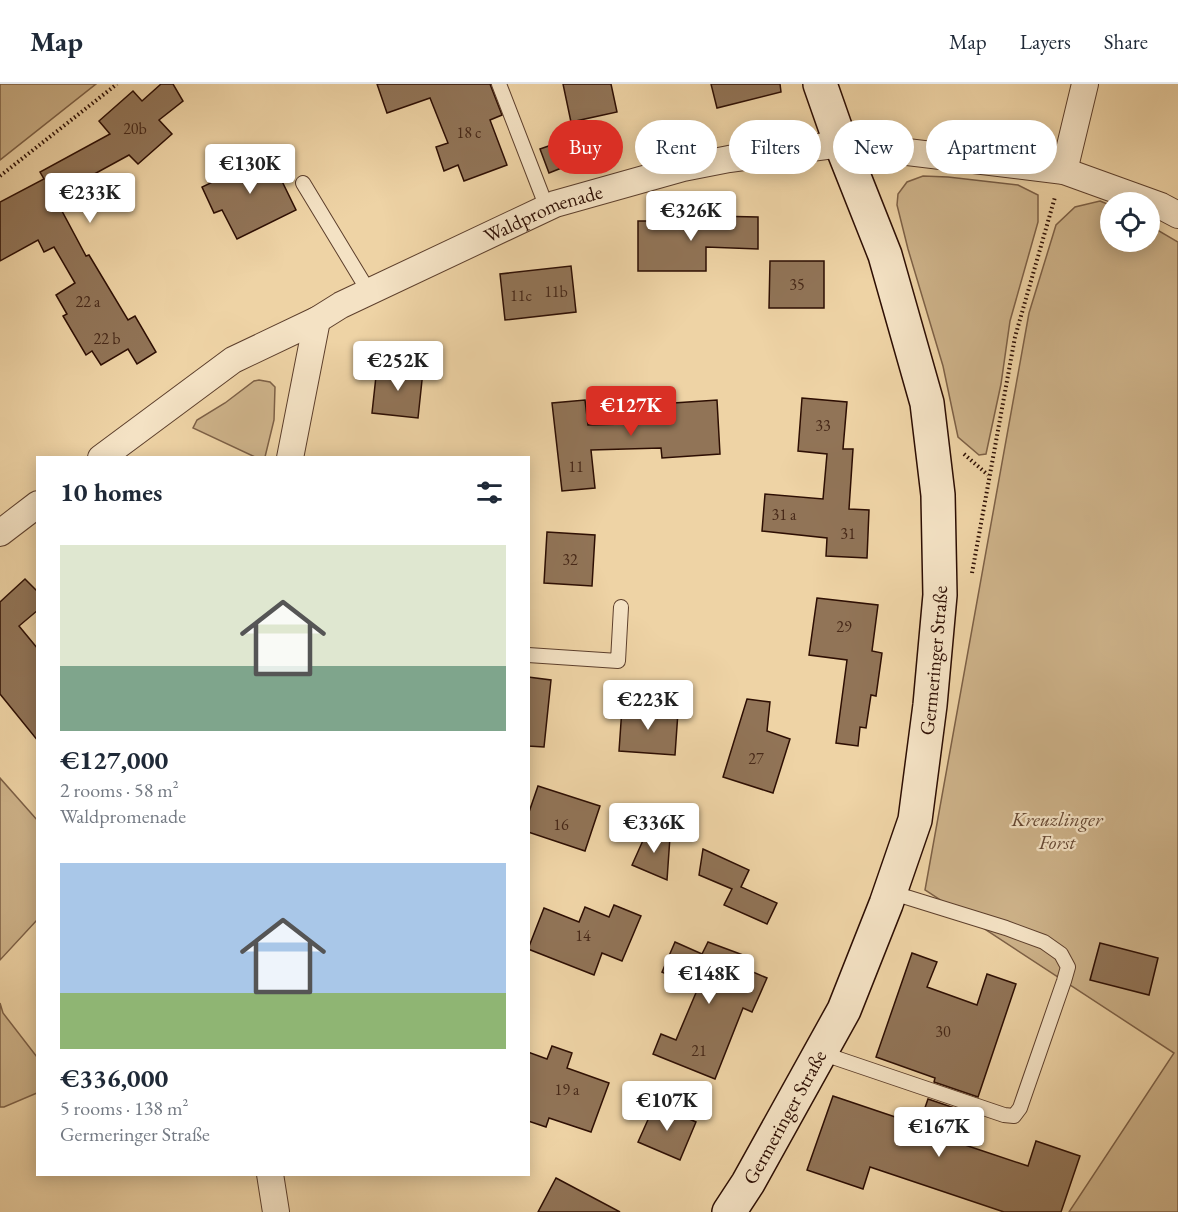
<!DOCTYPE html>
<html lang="en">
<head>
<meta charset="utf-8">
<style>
	body { margin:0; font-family:"EB Garamond",serif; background:#f6f6f7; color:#1f2937; height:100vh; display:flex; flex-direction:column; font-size:22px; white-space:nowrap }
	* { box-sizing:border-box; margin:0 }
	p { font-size:20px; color:#747a83 }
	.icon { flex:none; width:33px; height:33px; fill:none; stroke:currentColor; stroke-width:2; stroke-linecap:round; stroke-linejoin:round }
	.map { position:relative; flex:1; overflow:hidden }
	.details { position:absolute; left:36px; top:372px; width:494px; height:720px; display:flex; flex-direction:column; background:#fff; border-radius:0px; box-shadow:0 3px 15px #0003 }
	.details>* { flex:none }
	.hud { position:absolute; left:548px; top:36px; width:540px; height:54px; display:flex; gap:12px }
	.tools { position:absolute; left:1100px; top:108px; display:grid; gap:12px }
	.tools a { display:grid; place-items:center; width:60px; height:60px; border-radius:50%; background:#fff; box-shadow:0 3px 15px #0003; font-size:30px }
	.price { position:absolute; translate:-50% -51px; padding:0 14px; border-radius:6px; background:#fff; color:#222; font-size:20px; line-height:39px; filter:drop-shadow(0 2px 3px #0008) }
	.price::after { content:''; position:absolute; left:50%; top:36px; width:18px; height:14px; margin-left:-9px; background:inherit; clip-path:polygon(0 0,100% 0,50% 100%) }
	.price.current { background:#d93025; color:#fff }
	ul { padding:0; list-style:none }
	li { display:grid; align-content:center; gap:12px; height:318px; padding:0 24px }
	li span { display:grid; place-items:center; height:186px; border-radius:0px; color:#555 }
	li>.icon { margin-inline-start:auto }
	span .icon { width:108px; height:108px; fill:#fffc; stroke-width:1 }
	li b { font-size:26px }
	h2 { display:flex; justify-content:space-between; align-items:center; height:72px; padding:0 24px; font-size:26px }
	.tag { padding:0 21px; border-radius:27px; background:#fff; box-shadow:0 3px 15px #0003; font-size:21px; line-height:54px }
	.tag.current { background:#d93025; color:#fff }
	header { display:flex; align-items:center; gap:36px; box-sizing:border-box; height:84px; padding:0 30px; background:#fff; border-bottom:2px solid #e0e1e3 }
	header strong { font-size:28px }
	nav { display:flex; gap:33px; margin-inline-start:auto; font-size:21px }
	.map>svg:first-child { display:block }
	.green { fill:#cdb289; stroke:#7d6046; stroke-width:1.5 }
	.building { fill:#917457; stroke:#2d0e03; stroke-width:1.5 }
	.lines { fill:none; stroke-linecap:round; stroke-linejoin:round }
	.lane-casing { stroke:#5d3f2c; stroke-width:16 }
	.street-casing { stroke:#5d3f2c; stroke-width:28 }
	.secondary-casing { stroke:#2d0e03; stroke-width:36 }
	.path { stroke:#2d0e03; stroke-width:4; stroke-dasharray:1.5 3; stroke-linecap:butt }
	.lane { stroke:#f4e2c4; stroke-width:14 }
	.street { stroke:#f4e2c4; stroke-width:26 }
	.secondary { stroke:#f4e2c4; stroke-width:33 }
	.labels { text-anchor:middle; stroke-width:4.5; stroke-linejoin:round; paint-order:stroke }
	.number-label { font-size:16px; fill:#462818 }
	.street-label { font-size:20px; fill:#2d0e03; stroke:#f4e2c4 }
	.park-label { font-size:20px; font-style:italic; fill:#654732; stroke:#f4e2c4 }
</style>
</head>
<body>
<header>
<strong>Map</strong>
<nav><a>Map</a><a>Layers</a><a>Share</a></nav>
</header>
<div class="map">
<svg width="1178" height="1128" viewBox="0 0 1178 1128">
	<rect width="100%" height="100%" fill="#eed3a5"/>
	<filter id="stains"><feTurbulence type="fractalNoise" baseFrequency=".00333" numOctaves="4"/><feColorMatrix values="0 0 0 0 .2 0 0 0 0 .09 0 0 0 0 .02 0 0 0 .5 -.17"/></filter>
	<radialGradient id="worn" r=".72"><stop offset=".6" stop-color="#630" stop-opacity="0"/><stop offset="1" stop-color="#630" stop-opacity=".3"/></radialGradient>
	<g class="green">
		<path d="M0,0H96L0,76Z"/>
		<path d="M923,92L948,93L1018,101L1038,111V138L1010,237L1001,300L986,370L979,371L958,353L943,282L908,165L897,121L898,110L907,98Z"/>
		<path d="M1100,117L1110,121V158H1149V141L1178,158V1128H1069L1174,969L925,806L1029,229L1056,141L1075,123Z"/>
		<path d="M259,296L270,298L275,303L274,336L265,373H255L193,344L197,336L225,319L254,297Z"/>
		<path d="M0,694L38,737L37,836L0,876Z"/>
		<path d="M0,919L3,929L37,973V1009L4,1023H0Z"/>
	</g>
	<g class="building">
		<path d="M161,0H173L183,17L159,36L172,50L138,80L129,71L54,112L86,172L89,171L128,236L135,232L156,268L137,280L128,265L101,281L92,267L86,271L63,232L67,230L56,211L75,199L54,163L44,168L38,156L0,177V118L44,95L40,88L110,50L99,37L133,7L142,17Z"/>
		<path d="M377,0H490L502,31L490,36L507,81L464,97L458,81L444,87L436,63L448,59L430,14L387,29Z"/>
		<path d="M563,0H611L617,28L571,38Z"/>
		<path d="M711,0H780L781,8L717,24Z"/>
		<path d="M560,58L569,81L549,89L540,65Z"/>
		<path d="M258,63L272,90L277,87L296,126L237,155L222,126L214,129L202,103L240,85L235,74Z"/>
		<path d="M711,132L758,133V165L706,163V187H638V137H711Z"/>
		<path d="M770,177H824V224H769Z"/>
		<path d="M571,182L576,228L505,236L500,190Z"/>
		<path d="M377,283L423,287L418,334L372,329Z"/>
		<path d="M802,314L847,318L843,365H853L849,425L869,426L867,474L826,472L827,454L762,447L765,410L823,415L827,370L798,367Z"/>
		<path d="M585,316L588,341L661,339L659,320L717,316L720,370L662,374L661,364L591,366L595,404L562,407L552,319Z"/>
		<path d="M547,448L595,451L592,502L544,499Z"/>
		<path d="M25,495L38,508V526L19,542L38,565V657L0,610V518Z"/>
		<path d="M817,514L878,521L872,567L882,569L876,612L871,611L866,644L860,643L858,662L836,659L847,576L809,571Z"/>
		<path d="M528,593L551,596L544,663L528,662Z"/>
		<path d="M747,615L770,618L767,647L790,655L773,709L723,693Z"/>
		<path d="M622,624L678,628L675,671L619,667Z"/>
		<path d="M538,702L600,722L585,767L528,748V731Z"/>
		<path d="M649,743L670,753L667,796L632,781Z"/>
		<path d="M703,765L749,786L741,803L777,819L767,840L724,821L732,805L699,791Z"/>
		<path d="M614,821L641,832L622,877L602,869L594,891L528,865L544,824L579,838L585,823L609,833Z"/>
		<path d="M675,858L702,870L708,858L751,874L746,885L767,894L752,928L743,924L715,995L653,970L661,950L676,956L698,904L662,888Z"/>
		<path d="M1100,859L1158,874L1149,911L1090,896Z"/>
		<path d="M912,869L937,878L927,903L977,921L987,890L1016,900L978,1013L934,998L935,994L876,973Z"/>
		<path d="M552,962L572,969L567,984L609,999L591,1048L549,1034L546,1043L528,1037V968L547,975Z"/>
		<path d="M833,1012L919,1041L928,1015L972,1030L971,1034L974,1035L965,1061L1028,1082L1036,1057L1080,1072L1061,1128H1004L870,1083L863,1105L807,1086Z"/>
		<path d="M655,1020L696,1038L680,1076L638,1058Z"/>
		<path d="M556,1094L620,1128H538Z"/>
	</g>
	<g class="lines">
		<g class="lane-casing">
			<g id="lane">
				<path d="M499,0L547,124"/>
				<path d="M303,99L369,208"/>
				<path d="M528,571L618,577L621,523"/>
				<path d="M821,969L1004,1031L1014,1032L1020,1024L1064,897L1068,883L1061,870L1044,858L1006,844L890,808"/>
			</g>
		</g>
		<g class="street-casing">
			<g id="street">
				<path d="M1064,87L1085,0"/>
				<path id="s1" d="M101,374L233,276L317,236L341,221L555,120L683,84L729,75L841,60L1064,87L1161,122L1178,131"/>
				<path d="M290,374L317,236"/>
				<path d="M0,449L38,420"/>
				<path d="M270,1090L276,1128"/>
			</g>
		</g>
		<g class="secondary-casing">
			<g id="secondary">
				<path id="s2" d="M729,1128L748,1099L844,926L886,820L915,736L930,621L940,511L938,411L927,319L885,171L841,60L820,0"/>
			</g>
		</g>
		<g class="path">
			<path d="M0,92L117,0"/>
			<path d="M964,370L988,391"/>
			<path d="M972,489L1015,253L1055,113"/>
		</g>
		<use href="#lane" class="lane"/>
		<use href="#street" class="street"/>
		<use href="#secondary" class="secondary"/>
	</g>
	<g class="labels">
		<g class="number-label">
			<text x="135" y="50">20b</text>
			<text x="469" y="54">18 c</text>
			<text x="797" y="206">35</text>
			<text x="556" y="213">11b</text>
			<text x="521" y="217">11c</text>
			<text x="88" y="223">22 a</text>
			<text x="107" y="260">22 b</text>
			<text x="823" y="347">33</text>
			<text x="576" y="388">11</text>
			<text x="784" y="436">31 a</text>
			<text x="848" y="455">31</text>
			<text x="570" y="481">32</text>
			<text x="844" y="548">29</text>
			<text x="756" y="680">27</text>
			<text x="561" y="746">16</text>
			<text x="583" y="857">14</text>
			<text x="943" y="953">30</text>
			<text x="699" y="972">21</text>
			<text x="567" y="1011">19 a</text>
		</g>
		<g class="street-label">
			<text dy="7" stroke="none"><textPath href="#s1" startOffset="508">Waldpromenade</textPath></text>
			<text dy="7" stroke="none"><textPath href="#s2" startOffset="596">Germeringer Straße</textPath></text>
			<text dy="7" stroke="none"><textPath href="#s2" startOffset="110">Germeringer Straße</textPath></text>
		</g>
		<g class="park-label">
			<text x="1057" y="742">Kreuzlinger<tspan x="1057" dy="23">Forst</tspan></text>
		</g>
	</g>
	<rect width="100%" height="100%" filter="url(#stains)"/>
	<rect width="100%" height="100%" fill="url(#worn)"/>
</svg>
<div class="tools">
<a><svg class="icon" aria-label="locate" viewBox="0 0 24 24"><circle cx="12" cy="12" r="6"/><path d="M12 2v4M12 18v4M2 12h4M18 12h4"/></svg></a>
</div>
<b class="price" style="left:250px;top:111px">€130K</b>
<b class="price" style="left:90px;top:140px">€233K</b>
<b class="price" style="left:691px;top:158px">€326K</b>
<b class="price" style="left:398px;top:308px">€252K</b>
<b class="price current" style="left:631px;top:353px">€127K</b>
<b class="price" style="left:648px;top:647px">€223K</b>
<b class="price" style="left:654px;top:770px">€336K</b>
<b class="price" style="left:709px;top:921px">€148K</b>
<b class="price" style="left:667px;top:1048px">€107K</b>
<b class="price" style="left:939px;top:1074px">€167K</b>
<div class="hud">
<a class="tag current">Buy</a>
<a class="tag">Rent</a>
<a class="tag">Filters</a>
<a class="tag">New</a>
<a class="tag">Apartment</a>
</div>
<section class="details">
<h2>10 homes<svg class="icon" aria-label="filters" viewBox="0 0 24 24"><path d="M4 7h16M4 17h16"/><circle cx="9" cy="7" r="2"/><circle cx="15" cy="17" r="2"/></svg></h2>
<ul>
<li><span style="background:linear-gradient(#dfe7d0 65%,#7fa58c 0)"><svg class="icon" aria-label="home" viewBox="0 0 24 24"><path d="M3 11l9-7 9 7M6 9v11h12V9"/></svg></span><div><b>€127,000</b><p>2 rooms · 58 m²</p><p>Waldpromenade</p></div></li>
<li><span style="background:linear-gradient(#a9c7e8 70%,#8fb573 0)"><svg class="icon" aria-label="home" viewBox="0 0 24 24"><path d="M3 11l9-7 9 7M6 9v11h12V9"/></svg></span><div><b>€336,000</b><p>5 rooms · 138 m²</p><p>Germeringer Straße</p></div></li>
</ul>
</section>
</div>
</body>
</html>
